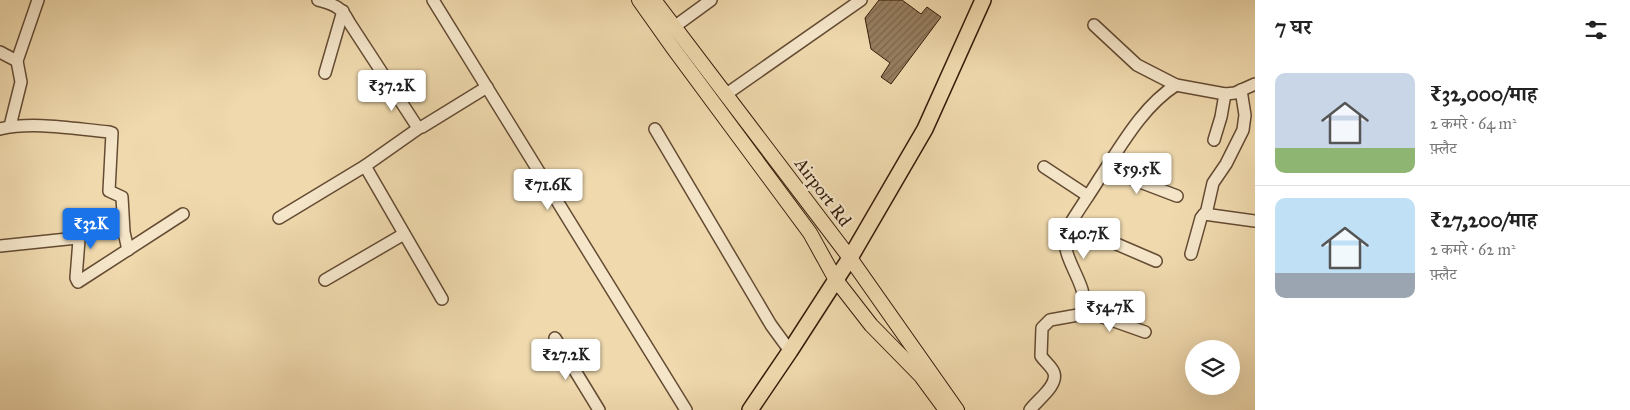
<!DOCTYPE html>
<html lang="hi">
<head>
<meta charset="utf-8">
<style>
	body { margin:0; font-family:"IM FELL Great Primer","Noto Serif Devanagari",serif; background:#f2f2f2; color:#222; height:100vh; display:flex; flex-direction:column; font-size:19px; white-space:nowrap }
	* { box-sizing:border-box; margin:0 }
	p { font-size:16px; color:#767676 }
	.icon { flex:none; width:28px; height:28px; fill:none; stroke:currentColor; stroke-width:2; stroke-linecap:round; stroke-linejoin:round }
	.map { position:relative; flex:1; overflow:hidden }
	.sheet { display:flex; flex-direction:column; background:#fff; width:375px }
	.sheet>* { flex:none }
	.tools { position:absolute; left:1185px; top:340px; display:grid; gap:10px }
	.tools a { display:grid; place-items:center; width:55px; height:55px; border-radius:50%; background:#fff; box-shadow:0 5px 20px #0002; font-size:25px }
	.price { position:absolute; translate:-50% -42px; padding:0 11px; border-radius:5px; background:#fff; color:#222; font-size:16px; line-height:32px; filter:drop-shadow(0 1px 2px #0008) }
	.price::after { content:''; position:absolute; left:50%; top:30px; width:15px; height:11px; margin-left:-8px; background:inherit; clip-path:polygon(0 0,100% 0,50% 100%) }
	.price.current { background:#1a73e8; color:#fff }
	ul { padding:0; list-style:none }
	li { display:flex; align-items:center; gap:15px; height:125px; padding:0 20px }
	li+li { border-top:1px solid #e0e0e0 }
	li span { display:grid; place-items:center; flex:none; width:140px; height:100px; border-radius:10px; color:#555 }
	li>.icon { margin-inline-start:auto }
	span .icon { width:60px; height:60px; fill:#fffc; stroke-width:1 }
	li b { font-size:21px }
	h2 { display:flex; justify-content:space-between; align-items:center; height:60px; padding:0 20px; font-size:21px }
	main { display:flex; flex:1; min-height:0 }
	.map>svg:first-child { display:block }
	.building { fill:url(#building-hatch); stroke:#351c0a }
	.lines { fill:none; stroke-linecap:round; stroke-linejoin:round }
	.minor-casing { stroke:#644b33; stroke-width:14 }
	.major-casing { stroke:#351c0a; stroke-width:16 }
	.highway-casing { stroke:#351c0a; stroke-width:18 }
	.minor { stroke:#f5e6ca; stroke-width:11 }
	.major { stroke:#efd9ad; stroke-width:14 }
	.highway { stroke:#efd9ad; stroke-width:15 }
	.labels { text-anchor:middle; stroke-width:4.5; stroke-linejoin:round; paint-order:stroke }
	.street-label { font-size:18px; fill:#351c0a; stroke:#f5e6ca }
</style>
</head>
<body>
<main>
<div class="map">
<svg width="1255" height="410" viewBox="0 0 1255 410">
	<defs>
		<pattern id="building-hatch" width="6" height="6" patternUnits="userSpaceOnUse" patternTransform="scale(1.25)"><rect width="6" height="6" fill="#967e5f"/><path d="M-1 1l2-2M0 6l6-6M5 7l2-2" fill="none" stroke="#7b664d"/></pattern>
	</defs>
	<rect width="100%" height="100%" fill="#efd9ad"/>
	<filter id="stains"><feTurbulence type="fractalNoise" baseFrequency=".004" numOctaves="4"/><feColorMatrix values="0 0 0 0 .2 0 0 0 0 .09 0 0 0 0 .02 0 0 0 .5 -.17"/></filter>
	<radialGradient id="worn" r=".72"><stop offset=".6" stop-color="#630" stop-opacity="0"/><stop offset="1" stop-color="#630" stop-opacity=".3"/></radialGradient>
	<path class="building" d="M879,0H902L921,14L927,7L941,17L891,84L881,77L890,63L871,49L865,18Z"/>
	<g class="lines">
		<g class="minor-casing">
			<g id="minor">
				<path d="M318,0C334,5 341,6 349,22L418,128L422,127L487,87"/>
				<path d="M433,0L686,410"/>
				<path d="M1094,25L1137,65L1176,85L1225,94L1235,93L1255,84"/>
				<path d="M674,27L711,0"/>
				<path d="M0,52L17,61"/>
				<path d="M325,73L343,11"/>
				<path d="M725,95L861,0"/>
				<path d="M10,126L21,82L17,61L38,0"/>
				<path d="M0,129C33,121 75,129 109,132L112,133L109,191L122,197L124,232L128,250"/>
				<path d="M655,129L771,325L790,351"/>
				<path d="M1214,140L1221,117L1225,94"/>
				<path d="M365,166L442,299"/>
				<path d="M1044,167L1088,196"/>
				<path d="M1106,169L1177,196"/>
				<path d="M1206,214L1213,183L1226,164L1243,130L1245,115L1241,90"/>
				<path d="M279,218L365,166L419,128"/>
				<path d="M1070,224L1156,261"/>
				<path d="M0,246L77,238L79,240L76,278L78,282L183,214"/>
				<path d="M1191,254L1201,218L1204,214L1255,221"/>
				<path d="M325,280L404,234"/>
				<path d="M1083,310L1145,332"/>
				<path d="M555,338L599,410"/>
				<path d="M1030,410C1037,400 1058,386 1054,373C1052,367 1045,362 1041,356L1042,328L1050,320L1078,315L1084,309C1088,282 1059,258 1066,231C1076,213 1088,197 1099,179C1121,146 1142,107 1176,85"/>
			</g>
		</g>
		<g class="major-casing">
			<g id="major">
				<path d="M639,0L673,48L810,233L836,280L871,325L921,376L946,410"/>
				<path d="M654,0L850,258L957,410"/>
			</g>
		</g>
		<g class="highway-casing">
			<path id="highway" d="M750,410L790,351L850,258L925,129L983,0"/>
		</g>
		<use href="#minor" class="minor"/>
		<use href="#major" class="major"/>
		<use href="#highway" class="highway"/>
	</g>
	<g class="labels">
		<g class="street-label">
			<text transform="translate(823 192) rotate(53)" y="6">Airport Rd</text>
		</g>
	</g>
	<rect width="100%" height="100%" filter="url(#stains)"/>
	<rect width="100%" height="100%" fill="url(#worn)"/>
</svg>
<div class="tools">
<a><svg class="icon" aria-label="layers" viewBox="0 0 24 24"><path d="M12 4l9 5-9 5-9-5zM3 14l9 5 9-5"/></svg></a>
</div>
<b class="price" style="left:392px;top:112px">₹37.2K</b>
<b class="price" style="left:1137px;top:195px">₹59.5K</b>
<b class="price" style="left:548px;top:211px">₹71.6K</b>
<b class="price current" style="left:91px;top:250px">₹32K</b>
<b class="price" style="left:1084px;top:260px">₹40.7K</b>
<b class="price" style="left:1110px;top:333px">₹54.7K</b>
<b class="price" style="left:566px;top:381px">₹27.2K</b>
</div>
<section class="sheet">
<h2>7 घर<svg class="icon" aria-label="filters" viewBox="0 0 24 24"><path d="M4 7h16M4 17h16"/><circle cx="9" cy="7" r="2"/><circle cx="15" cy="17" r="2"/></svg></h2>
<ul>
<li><span style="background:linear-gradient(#c9d6e8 75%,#8fb573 0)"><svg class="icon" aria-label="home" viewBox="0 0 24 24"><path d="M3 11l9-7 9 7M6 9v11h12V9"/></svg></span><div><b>₹32,000/माह</b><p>2 कमरे · 64 m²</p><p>फ़्लैट</p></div></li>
<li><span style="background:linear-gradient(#bfe0f5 75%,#9aa5b1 0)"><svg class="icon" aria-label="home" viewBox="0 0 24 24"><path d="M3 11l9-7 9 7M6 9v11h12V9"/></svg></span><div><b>₹27,200/माह</b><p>2 कमरे · 62 m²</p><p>फ़्लैट</p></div></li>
</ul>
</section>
</main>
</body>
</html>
